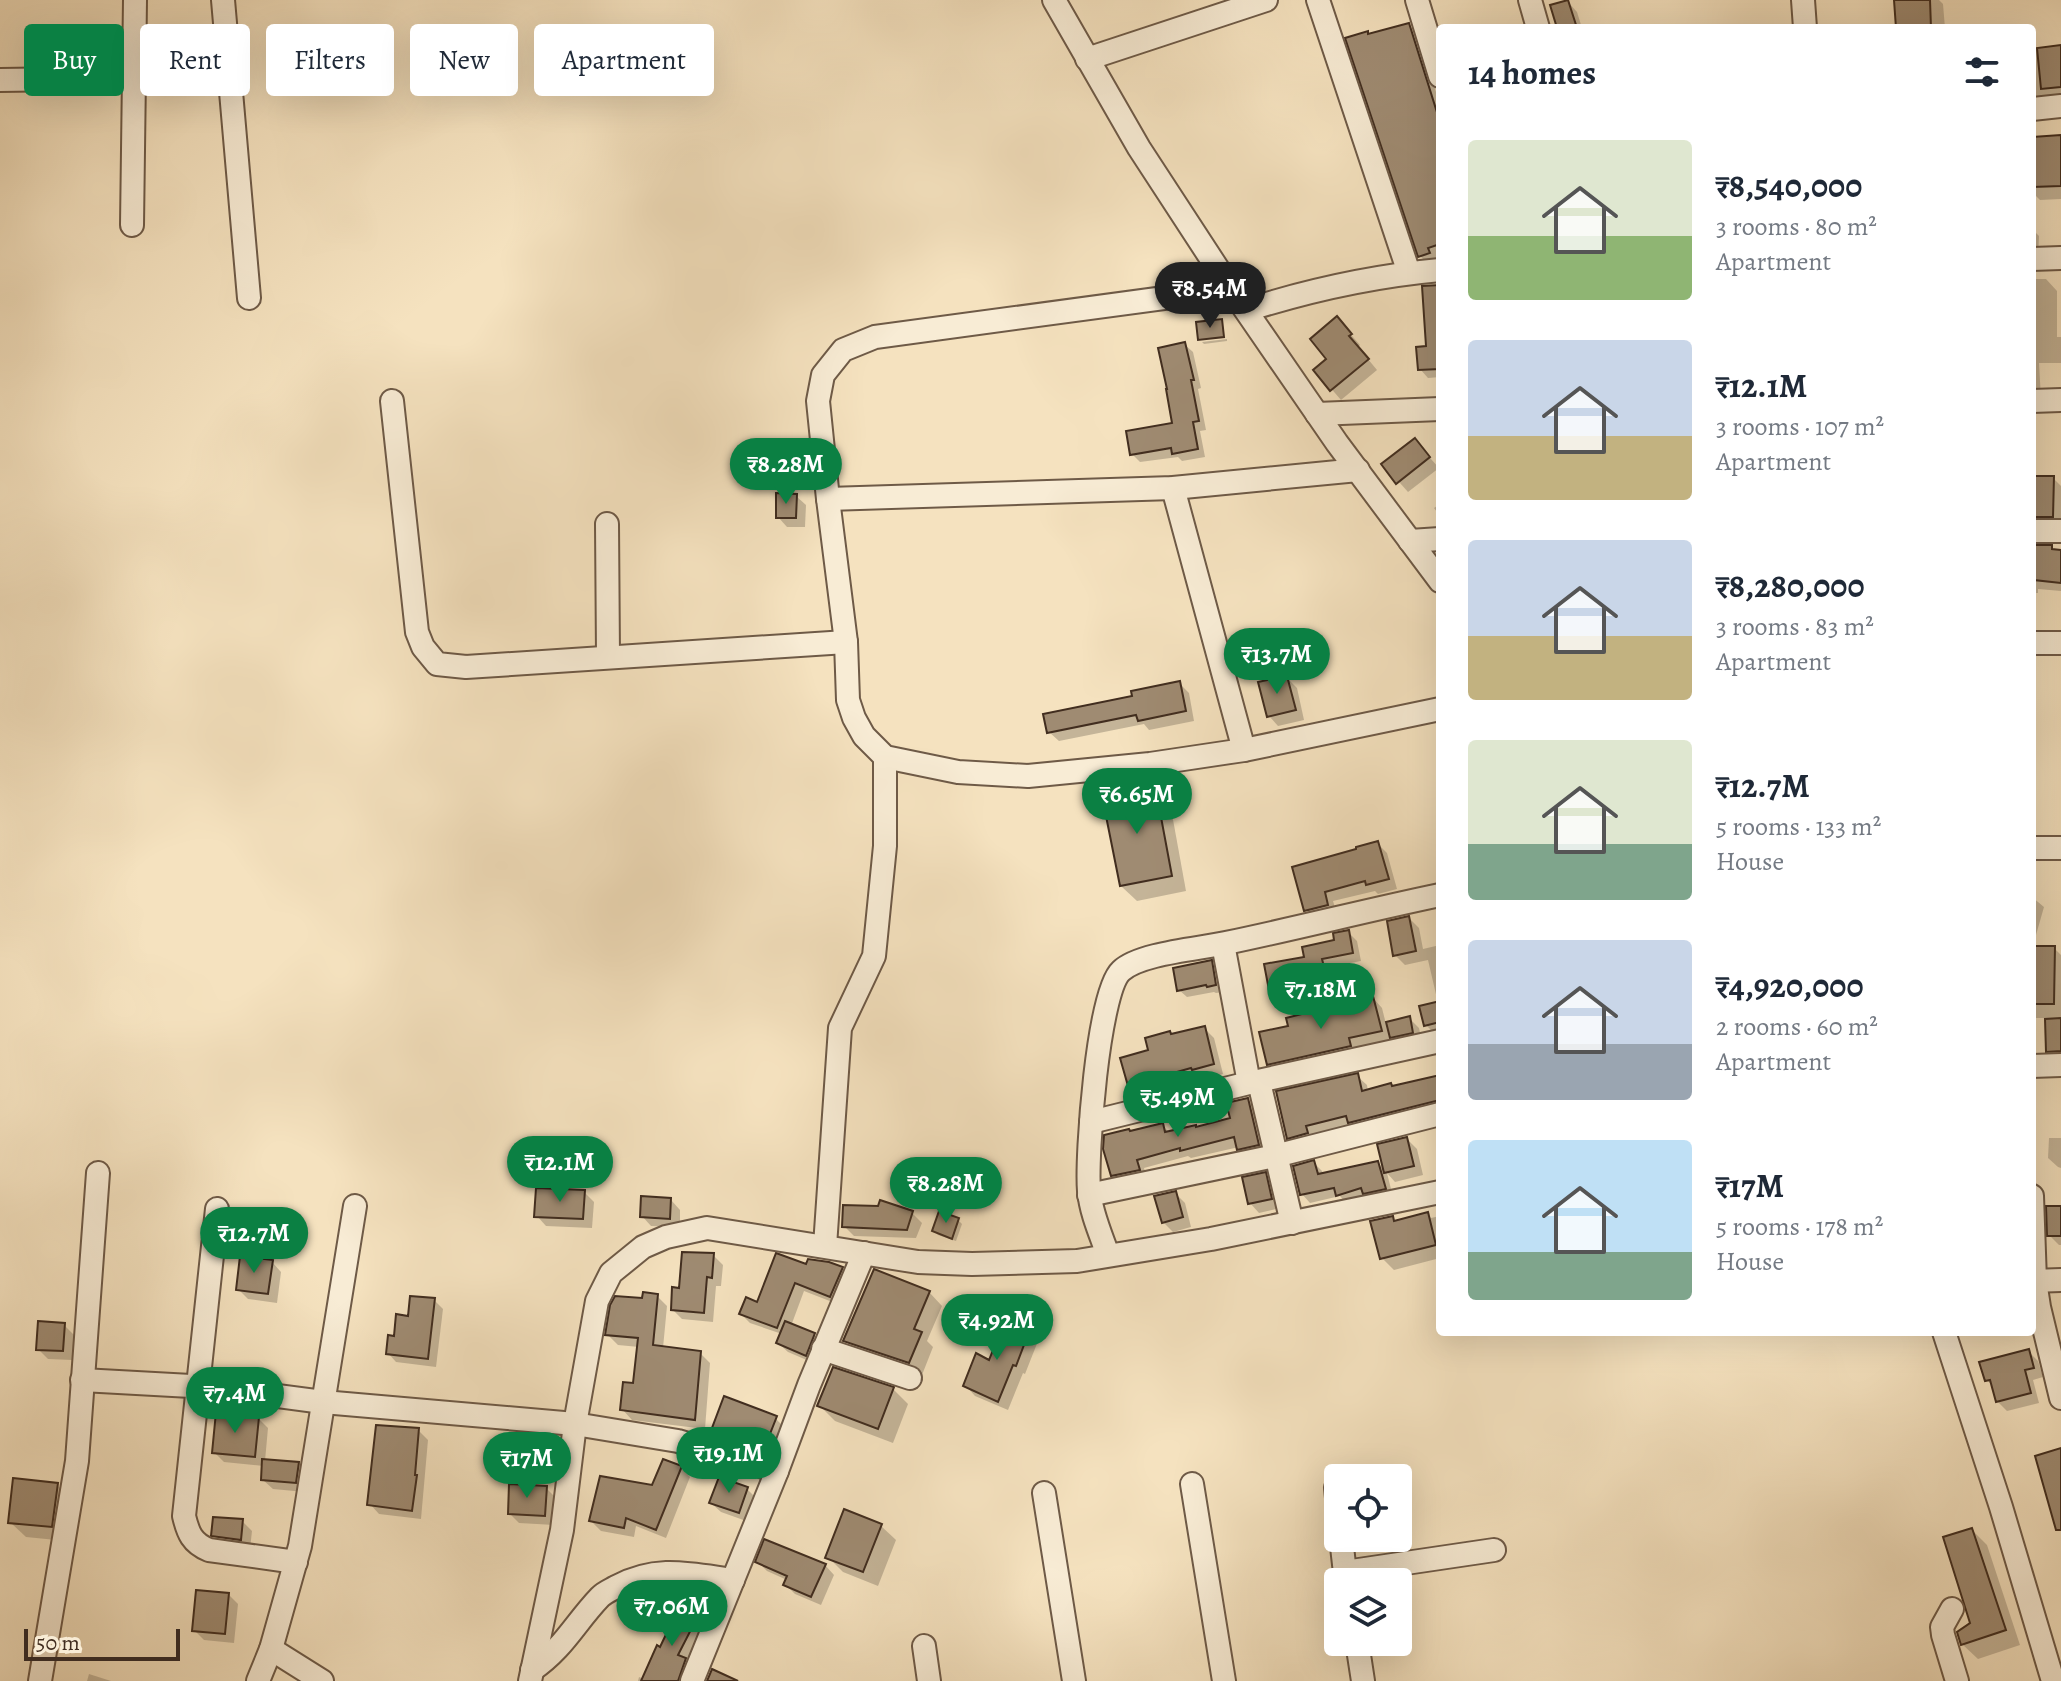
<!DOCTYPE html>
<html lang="en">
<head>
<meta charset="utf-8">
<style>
	body { margin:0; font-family:Alegreya,serif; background:#f2f2f3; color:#1f2937; height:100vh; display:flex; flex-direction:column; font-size:30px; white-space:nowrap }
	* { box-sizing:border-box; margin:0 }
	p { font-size:26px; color:#747a83 }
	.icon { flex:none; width:44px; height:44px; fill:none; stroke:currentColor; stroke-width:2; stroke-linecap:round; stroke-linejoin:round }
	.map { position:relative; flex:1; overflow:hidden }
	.side { position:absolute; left:1436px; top:24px; width:600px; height:1312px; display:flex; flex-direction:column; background:#fff; border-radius:8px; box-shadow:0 8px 32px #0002 }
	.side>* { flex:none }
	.guide { position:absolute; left:24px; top:24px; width:760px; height:72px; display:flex; gap:16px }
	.buttons { position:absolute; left:1324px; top:1464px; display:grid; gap:16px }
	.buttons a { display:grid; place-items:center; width:88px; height:88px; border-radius:8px; background:#fff; box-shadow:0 8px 32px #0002; font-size:40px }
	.scale { position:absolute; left:24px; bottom:20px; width:156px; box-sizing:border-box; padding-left:8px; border:4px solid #412d1f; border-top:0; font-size:22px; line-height:28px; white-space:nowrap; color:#412d1f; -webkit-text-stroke:6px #f8ecd5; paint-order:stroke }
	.price { position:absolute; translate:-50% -68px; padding:0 18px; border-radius:28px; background:#0b8043; color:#fff; font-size:26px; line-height:52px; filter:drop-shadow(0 2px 4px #0008) }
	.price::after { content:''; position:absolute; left:50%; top:48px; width:24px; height:18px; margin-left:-12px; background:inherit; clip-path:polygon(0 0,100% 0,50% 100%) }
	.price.on { background:#222; color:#fff }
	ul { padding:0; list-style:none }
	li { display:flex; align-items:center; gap:24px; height:200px; padding:0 32px }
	li span { display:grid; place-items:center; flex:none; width:224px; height:160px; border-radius:8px; color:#555 }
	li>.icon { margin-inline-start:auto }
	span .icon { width:96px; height:96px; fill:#fffc; stroke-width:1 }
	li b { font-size:34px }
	h2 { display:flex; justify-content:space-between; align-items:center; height:96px; padding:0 32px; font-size:34px }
	.chip { padding:0 28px; border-radius:8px; background:#fff; box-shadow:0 8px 32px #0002; font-size:28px; line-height:72px }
	.chip.on { background:#0b8043; color:#fff }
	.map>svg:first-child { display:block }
	.shadow { fill:#0003; fill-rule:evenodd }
	.building { fill:#9f8b72; stroke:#412d1f; stroke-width:2 }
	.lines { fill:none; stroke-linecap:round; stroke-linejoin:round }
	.minor-casing { stroke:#6e5a47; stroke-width:26 }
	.minor { stroke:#f8ecd5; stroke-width:22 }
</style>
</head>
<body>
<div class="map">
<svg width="2061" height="1681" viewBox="0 0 2061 1681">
	<rect width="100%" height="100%" fill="#f5e2bf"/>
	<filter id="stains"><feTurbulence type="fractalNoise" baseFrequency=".0025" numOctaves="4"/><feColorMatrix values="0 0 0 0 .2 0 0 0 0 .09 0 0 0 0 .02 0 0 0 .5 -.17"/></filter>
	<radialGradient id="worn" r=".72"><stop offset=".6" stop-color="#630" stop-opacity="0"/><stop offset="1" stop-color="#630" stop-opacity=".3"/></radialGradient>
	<g class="shadow">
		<path d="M1896,0H1939L1943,4L1945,28H1898Z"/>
		<path d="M1568,2L1577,12L1582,28H1559Z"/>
		<path d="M1409,25L1418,34L1440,105V261L1429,265L1420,256L1369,36Z"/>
		<path d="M2061,47V99L2032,114V50Z"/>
		<path d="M2061,137V199L2040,200L2032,192V139Z"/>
		<path d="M2032,229L2039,236L2038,258L2032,262Z"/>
		<path d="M2032,279H2046L2057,291V337H2061V363H2039L2041,399L2032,402Z"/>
		<path d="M1440,287V377L1428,378L1420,369L1428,348Z"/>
		<path d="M1346,329L1360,345L1358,347L1377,370L1341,400L1316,371L1329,360Z"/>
		<path d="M1227,339V341L1204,344L1202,342Z"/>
		<path d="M1184,344L1193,352L1201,388L1198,389L1206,430L1200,431L1205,457L1182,461L1178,457L1140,462L1132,454L1174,425Z"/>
		<path d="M1415,441L1439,468L1408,492L1384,465Z"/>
		<path d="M2032,478H2053L2061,486V526L2032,531Z"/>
		<path d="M796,496L806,505L805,527H787L778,517Z"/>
		<path d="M1440,504V516L1434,508Z"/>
		<path d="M2032,546L2051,547L2055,550H2061V591L2038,589V593H2032Z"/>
		<path d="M1287,678L1297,688L1304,720L1278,726L1269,716Z"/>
		<path d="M1179,683L1189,693L1194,721L1149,730L1144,724L1059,741L1049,732L1135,698Z"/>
		<path d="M1154,788L1170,803L1186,891L1137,901L1121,886Z"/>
		<path d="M1377,843L1387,853L1397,889L1378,894L1375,891L1333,901L1337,914L1316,920L1306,910L1295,868Z"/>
		<path d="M2032,897L2044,907L2034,942L2032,941L2034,934L2032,933Z"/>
		<path d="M1409,918L1419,928L1423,949L1440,945V1033L1435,1034L1426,1025L1438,1003L1428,960L1405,965L1395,955Z"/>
		<path d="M1348,932L1357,941L1361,961L1330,967L1334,987L1280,998L1271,989L1306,958Z"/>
		<path d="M2032,948H2054L2061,955V1060H2058L2048,1051L2047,1018H2032Z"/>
		<path d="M1211,962L1218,969L1223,992L1216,993L1214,992L1187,997L1179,990Z"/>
		<path d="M1373,998L1382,1008L1386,1024L1409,1018L1419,1028L1422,1042L1402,1046L1388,1033L1390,1040L1357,1048L1359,1056L1279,1073L1269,1064L1290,1027Z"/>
		<path d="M1204,1028L1214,1038L1223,1074L1203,1079L1202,1077L1140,1095L1130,1085L1123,1060L1151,1052L1172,1036Z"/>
		<path d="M1357,1076L1367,1085L1368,1092L1440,1076V1111L1298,1147L1288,1138Z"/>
		<path d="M1248,1100L1256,1108L1267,1153L1248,1157L1239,1147L1191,1158L1188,1156L1144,1168L1147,1178L1121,1184L1112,1175L1131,1133L1162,1125L1170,1133L1232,1120Z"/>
		<path d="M2049,1138H2061V1168L2058,1167L2048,1158Z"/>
		<path d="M1407,1139L1417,1149L1423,1175L1395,1182L1387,1173L1393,1197L1346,1203L1340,1196L1310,1203L1302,1194L1314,1163L1322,1171L1323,1175L1378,1163L1385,1170Z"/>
		<path d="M1265,1174L1275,1184L1280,1208L1259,1213L1250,1203Z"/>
		<path d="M584,1192L594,1202L592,1228L546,1226L537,1216Z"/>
		<path d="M1175,1193L1185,1203L1191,1227L1173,1232L1163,1222Z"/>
		<path d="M671,1200L680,1210V1227L651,1226L642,1216Z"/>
		<path d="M2061,1208V1245H2059L2049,1235Z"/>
		<path d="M912,1213L922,1223L916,1238L854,1236L844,1226Z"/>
		<path d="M1427,1215L1431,1218L1440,1216V1258L1394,1270L1382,1258L1392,1218L1396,1223Z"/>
		<path d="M958,1220L962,1224L956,1241L938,1235L934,1231Z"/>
		<path d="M713,1255L723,1265L721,1286H716L713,1322L682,1319L673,1310L681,1290Z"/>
		<path d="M272,1262L281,1272L277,1303L248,1299L238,1289Z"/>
		<path d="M807,1267L842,1269L851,1278L840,1305L804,1291L791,1326L814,1335L824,1345L816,1364L788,1352L778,1343L782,1334L750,1323L741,1314L759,1304Z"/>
		<path d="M929,1292L942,1306L927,1341L933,1347L922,1375L858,1353L845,1340Z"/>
		<path d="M657,1296L667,1306L663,1348L700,1353L710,1363L705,1429L632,1420L622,1409L635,1385L639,1347L618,1345L607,1334L644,1300Z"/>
		<path d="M434,1300L443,1309L436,1367L396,1362L388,1353L395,1338L410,1318Z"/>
		<path d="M64,1325L74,1335L72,1360L48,1359L38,1349Z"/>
		<path d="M1028,1331L1038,1341L1025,1374L1023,1373L1008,1410L975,1396L966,1386L990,1362Z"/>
		<path d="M2028,1351L2038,1361L2043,1377L2033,1380L2039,1403L2007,1411L1997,1401L1994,1387L1987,1380Z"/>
		<path d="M893,1389L908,1404L893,1443L835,1421L820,1406Z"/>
		<path d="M258,1418L268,1428L265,1461L299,1463L308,1473L305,1492L273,1489L263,1480L264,1466L224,1462L214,1452Z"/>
		<path d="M775,1418L785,1428L774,1457L724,1437L714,1427ZM723,1430L774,1450L772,1454L723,1434Z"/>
		<path d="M418,1430L428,1440L421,1519L379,1514L370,1504Z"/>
		<path d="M681,1468L690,1477L666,1538L636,1526L634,1537L601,1531L591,1521L654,1488Z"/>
		<path d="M57,1485L72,1500L66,1541L26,1537L10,1522Z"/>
		<path d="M546,1488L556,1498L554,1525L519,1523L510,1514Z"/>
		<path d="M747,1489L757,1499L749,1522L721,1512L711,1503Z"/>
		<path d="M242,1521L252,1531L250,1549L223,1545L213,1535Z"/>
		<path d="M880,1525L896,1540L878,1586L843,1572L828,1557Z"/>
		<path d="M1972,1530L1987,1545L2020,1645L1978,1659L1962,1644L1973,1624Z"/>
		<path d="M758,1562L825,1565L834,1575L821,1605L795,1594L786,1585L787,1580L767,1571Z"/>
		<path d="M228,1594L238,1604L234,1643L204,1640L194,1630Z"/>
		<path d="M698,1614L708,1623L690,1681H638L639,1677L644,1679L661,1649Z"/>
		<path d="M89,1674L111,1681H87Z"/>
	</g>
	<g class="building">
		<path d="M1568,0L1577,28H1557L1550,5Z"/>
		<path d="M1894,0H1930L1931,28H1896Z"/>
		<path d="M1409,23L1440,122V244L1428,248L1430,253L1418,257L1345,38L1368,31V34Z"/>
		<path d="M2061,45V87L2041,89L2037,48Z"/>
		<path d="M2061,135V186L2032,187V137Z"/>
		<path d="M1440,285V369L1418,370L1416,347L1426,346L1422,286Z"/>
		<path d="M1337,316L1352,334L1349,336L1369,359L1330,391L1313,370L1326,359L1310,339Z"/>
		<path d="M1222,319L1224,337L1198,340L1196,322Z"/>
		<path d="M1185,342L1194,380H1191L1199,421L1193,422L1198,449L1172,454L1171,448L1130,455L1126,431L1172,423L1166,389H1167L1158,348Z"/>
		<path d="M1415,438L1430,457L1396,484L1381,464Z"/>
		<path d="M2032,476H2054L2053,517H2032Z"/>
		<path d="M776,493L797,494L796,518H776Z"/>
		<path d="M2034,545H2052V549L2061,550V583L2034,580Z"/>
		<path d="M1287,676L1296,710L1267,717L1258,682Z"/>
		<path d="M1180,681L1186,711L1138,721L1136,715L1047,733L1043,714L1132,696L1131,691Z"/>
		<path d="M1155,785L1172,876L1120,886L1102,796Z"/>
		<path d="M1378,841L1389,879L1366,885L1365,881L1325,892L1328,905L1304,911L1292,867L1356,849V847Z"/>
		<path d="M1409,916L1416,951L1393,956L1387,921Z"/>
		<path d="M1349,930L1353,953L1322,959L1327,979L1269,990L1264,964L1304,957L1302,947L1334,940L1333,933Z"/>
		<path d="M2032,946H2055L2054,1004H2032Z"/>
		<path d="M1212,960L1216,985L1207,987L1206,985L1177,991L1173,968Z"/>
		<path d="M1373,996L1382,1031L1349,1038L1351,1046L1267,1065L1259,1032L1288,1026L1286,1018Z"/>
		<path d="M1440,1001V1022L1424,1026L1419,1006Z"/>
		<path d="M1410,1016L1413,1033L1390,1038L1386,1022Z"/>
		<path d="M2061,1018V1051L2046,1052L2045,1019Z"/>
		<path d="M1205,1026L1214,1064L1192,1070L1191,1068L1128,1086L1120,1058L1148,1050L1145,1038L1170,1031L1171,1034Z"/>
		<path d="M1358,1073L1362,1091L1391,1083L1392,1086L1440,1075V1100L1348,1123L1346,1116L1306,1126L1308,1133L1287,1139L1276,1091Z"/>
		<path d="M1248,1098L1259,1145L1237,1150L1234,1137L1180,1151V1148L1137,1160L1140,1170L1111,1176L1103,1149L1104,1135L1129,1129L1130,1131L1163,1123L1165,1132L1196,1125V1127L1230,1118L1226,1103Z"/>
		<path d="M1407,1137L1414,1166L1384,1173L1377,1144Z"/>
		<path d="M1314,1160L1318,1174L1378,1161L1386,1189L1363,1194L1361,1188L1336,1196L1334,1188L1300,1195L1293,1166Z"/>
		<path d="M1266,1172L1272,1199L1248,1204L1242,1177Z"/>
		<path d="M536,1188L585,1190L583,1219L534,1217Z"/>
		<path d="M1176,1191L1183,1217L1162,1223L1154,1196Z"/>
		<path d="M641,1196L671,1198L670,1219L640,1217Z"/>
		<path d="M880,1200L913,1211L907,1230L842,1227L843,1205L878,1206Z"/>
		<path d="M2046,1206H2061V1236H2047Z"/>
		<path d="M939,1211L959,1218L952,1239L932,1231Z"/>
		<path d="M1428,1212L1436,1245L1380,1259L1370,1221L1393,1216L1394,1221Z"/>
		<path d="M682,1252L714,1253L712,1278L707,1277L704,1313L671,1310L672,1287L679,1288Z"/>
		<path d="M776,1253L806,1264L808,1259L829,1262L843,1267L830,1297L795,1283L777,1328L739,1314L746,1297L757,1302Z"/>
		<path d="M240,1256L273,1260L268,1294L236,1290Z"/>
		<path d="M874,1269L930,1291L914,1329L922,1332L909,1363L843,1341Z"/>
		<path d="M643,1292L658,1294L653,1345L701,1351L695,1420L620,1410L623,1382L633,1383L638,1338L605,1335L610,1305L615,1296L642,1298Z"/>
		<path d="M410,1296L435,1298L428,1359L386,1354L388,1335L394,1336L396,1314L408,1316Z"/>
		<path d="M1005,1320L1030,1329L1016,1366L1013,1365L998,1402L963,1386L976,1353L989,1360Z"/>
		<path d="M38,1321L65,1323L63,1351L36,1350Z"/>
		<path d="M785,1321L815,1333L806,1356L776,1343Z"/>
		<path d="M2029,1349L2034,1368L2025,1370L2031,1393L1996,1402L1990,1380L1985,1381L1979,1362Z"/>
		<path d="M833,1367L894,1387L878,1429L817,1406Z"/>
		<path d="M724,1396L777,1416L764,1449L712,1428Z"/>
		<path d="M216,1412L259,1417L255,1457L212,1453Z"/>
		<path d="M376,1425L419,1428L415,1475H417L412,1511L367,1505Z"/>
		<path d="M2061,1448V1530H2056L2035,1456Z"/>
		<path d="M262,1459L299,1462L296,1483L261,1480Z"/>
		<path d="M663,1459L682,1466L656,1530L626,1518L624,1528L589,1521L600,1476L652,1485Z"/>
		<path d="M719,1477L748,1487L739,1513L709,1503Z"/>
		<path d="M13,1478L58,1483L52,1527L8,1523Z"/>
		<path d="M509,1484L547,1486L545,1516L508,1514Z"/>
		<path d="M844,1509L882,1524L863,1572L825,1558Z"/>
		<path d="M213,1517L243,1519L241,1540L211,1536Z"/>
		<path d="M1972,1528L2006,1630L1961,1645L1957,1632L1970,1623L1943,1537Z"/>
		<path d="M764,1539L826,1564L811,1597L783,1585L787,1576L755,1562Z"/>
		<path d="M196,1590L229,1593L225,1634L192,1631Z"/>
		<path d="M681,1603L700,1612L678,1655L686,1658L678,1681H641L657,1645L660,1647Z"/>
		<path d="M712,1669L738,1681H707Z"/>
	</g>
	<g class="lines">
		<g class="minor-casing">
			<g id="minor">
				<path d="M223,0L249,298"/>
				<path d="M1054,0L1139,148L1231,289L1337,443L1440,581"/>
				<path d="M1318,0L1409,273"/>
				<path d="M1417,0L1440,76"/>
				<path d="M1530,0L1538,28"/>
				<path d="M1803,0L1805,28"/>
				<path d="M1087,59L1266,0"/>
				<path d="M0,80L136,78"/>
				<path d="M2032,109L2061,106"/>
				<path d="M132,225L135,0"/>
				<path d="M2032,259L2061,258"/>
				<path d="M1231,289L875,337L843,350L823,375L818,401L828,499L846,642L848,700L854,718L864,736L885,757L958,772L1028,776L1150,764L1244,750L1440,709"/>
				<path d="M1247,310C1310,290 1374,276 1440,270"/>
				<path d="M392,401L417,632L423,647L437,664L466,667L846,642"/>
				<path d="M2032,401L2061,400"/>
				<path d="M1317,414L1440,409"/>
				<path d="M1173,488L1244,750"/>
				<path d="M828,499L1173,488L1358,470"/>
				<path d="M607,524L608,656"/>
				<path d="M2032,531H2061"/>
				<path d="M1410,541L1440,539"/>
				<path d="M2032,643H2061"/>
				<path d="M2032,848H2061"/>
				<path d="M1223,944L1249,1083"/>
				<path d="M2032,1066L2061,1065"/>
				<path d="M1259,1082L1292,1223"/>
				<path d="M1091,1122L1249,1083L1440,1041"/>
				<path d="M1089,1195L1275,1156L1440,1114"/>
				<path d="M2032,1196L2035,1281L2039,1307L2061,1398"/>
				<path d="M217,1209L184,1516C188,1533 192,1543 209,1550L296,1562"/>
				<path d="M825,1246L840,1028L874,956L885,846V757"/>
				<path d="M1108,1255C1101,1235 1091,1213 1089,1191C1086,1156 1098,992 1121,971C1140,953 1200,949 1226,943C1298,928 1368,910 1440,895"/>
				<path d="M2032,1281L2061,1280"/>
				<path d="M1944,1332L2001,1507L2053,1681"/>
				<path d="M823,1349L910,1378"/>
				<path d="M82,1380L209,1387L323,1402L575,1424L678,1441L777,1471"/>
				<path d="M1192,1484L1224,1681"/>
				<path d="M1336,1488L1338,1508"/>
				<path d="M1044,1493L1074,1681"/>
				<path d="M1341,1538L1346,1582"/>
				<path d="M1345,1572L1494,1550"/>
				<path d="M1952,1609L1942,1627L1943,1635L1957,1681"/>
				<path d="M1357,1642L1363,1681"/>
				<path d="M924,1646L929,1681"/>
				<path d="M271,1649L322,1681"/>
				<path d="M532,1670C564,1648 575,1623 600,1597C605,1592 611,1590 616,1587C657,1565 689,1574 733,1580"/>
				<path d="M40,1681L77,1461L98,1173"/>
				<path d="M258,1681L271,1649L300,1546L355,1206"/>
				<path d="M530,1681L562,1530L575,1424L597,1301L611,1273L643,1247L666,1237L707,1228L918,1262L972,1264L1077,1261L1211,1239L1440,1192"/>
				<path d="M692,1681L777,1471L809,1385L864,1253"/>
			</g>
		</g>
		<use href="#minor" class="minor"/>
	</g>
	<rect width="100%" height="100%" filter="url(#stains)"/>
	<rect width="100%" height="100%" fill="url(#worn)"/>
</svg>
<div class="buttons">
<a><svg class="icon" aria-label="locate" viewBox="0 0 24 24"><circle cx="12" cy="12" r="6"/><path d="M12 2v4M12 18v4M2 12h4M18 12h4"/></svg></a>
<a><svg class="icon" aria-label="layers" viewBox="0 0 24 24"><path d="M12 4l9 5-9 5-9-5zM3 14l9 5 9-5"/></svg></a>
</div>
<div class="scale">50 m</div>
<b class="price on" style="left:1210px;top:330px">₹8.54M</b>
<b class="price" style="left:786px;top:506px">₹8.28M</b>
<b class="price" style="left:1277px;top:696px">₹13.7M</b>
<b class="price" style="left:1137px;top:836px">₹6.65M</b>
<b class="price" style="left:1321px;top:1031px">₹7.18M</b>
<b class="price" style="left:1178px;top:1139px">₹5.49M</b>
<b class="price" style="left:560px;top:1204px">₹12.1M</b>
<b class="price" style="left:946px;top:1225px">₹8.28M</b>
<b class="price" style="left:254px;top:1275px">₹12.7M</b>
<b class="price" style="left:997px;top:1362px">₹4.92M</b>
<b class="price" style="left:235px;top:1435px">₹7.4M</b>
<b class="price" style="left:729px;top:1495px">₹19.1M</b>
<b class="price" style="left:527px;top:1500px">₹17M</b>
<b class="price" style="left:672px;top:1648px">₹7.06M</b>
<div class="guide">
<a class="chip on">Buy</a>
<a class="chip">Rent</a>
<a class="chip">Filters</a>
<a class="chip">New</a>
<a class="chip">Apartment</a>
</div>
<section class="side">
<h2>14 homes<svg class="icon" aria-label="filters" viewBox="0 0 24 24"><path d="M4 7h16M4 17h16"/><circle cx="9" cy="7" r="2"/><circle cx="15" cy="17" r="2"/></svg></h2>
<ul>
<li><span style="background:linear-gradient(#dfe7d0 60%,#8fb573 0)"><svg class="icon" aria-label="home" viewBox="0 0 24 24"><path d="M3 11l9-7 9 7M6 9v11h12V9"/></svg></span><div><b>₹8,540,000</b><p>3 rooms · 80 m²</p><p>Apartment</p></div></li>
<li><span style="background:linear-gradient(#c9d6e8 60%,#c2b280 0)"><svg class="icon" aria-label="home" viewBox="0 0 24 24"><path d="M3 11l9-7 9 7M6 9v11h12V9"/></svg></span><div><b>₹12.1M</b><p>3 rooms · 107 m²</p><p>Apartment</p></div></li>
<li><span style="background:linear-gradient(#c9d6e8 60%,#c2b280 0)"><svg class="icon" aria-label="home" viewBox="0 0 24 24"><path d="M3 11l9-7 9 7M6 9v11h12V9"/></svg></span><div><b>₹8,280,000</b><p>3 rooms · 83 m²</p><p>Apartment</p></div></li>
<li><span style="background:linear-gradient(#dfe7d0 65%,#7fa58c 0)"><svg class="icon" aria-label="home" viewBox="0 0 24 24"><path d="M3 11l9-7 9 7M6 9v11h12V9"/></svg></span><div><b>₹12.7M</b><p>5 rooms · 133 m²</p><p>House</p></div></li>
<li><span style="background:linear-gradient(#c9d6e8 65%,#9aa5b1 0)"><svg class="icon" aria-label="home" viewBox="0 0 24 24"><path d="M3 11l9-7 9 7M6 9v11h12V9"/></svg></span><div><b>₹4,920,000</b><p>2 rooms · 60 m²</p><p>Apartment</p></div></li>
<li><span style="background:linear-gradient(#bfe0f5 70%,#7fa58c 0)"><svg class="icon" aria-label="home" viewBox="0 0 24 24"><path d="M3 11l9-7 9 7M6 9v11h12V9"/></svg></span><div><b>₹17M</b><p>5 rooms · 178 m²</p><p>House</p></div></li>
</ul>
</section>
</div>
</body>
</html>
